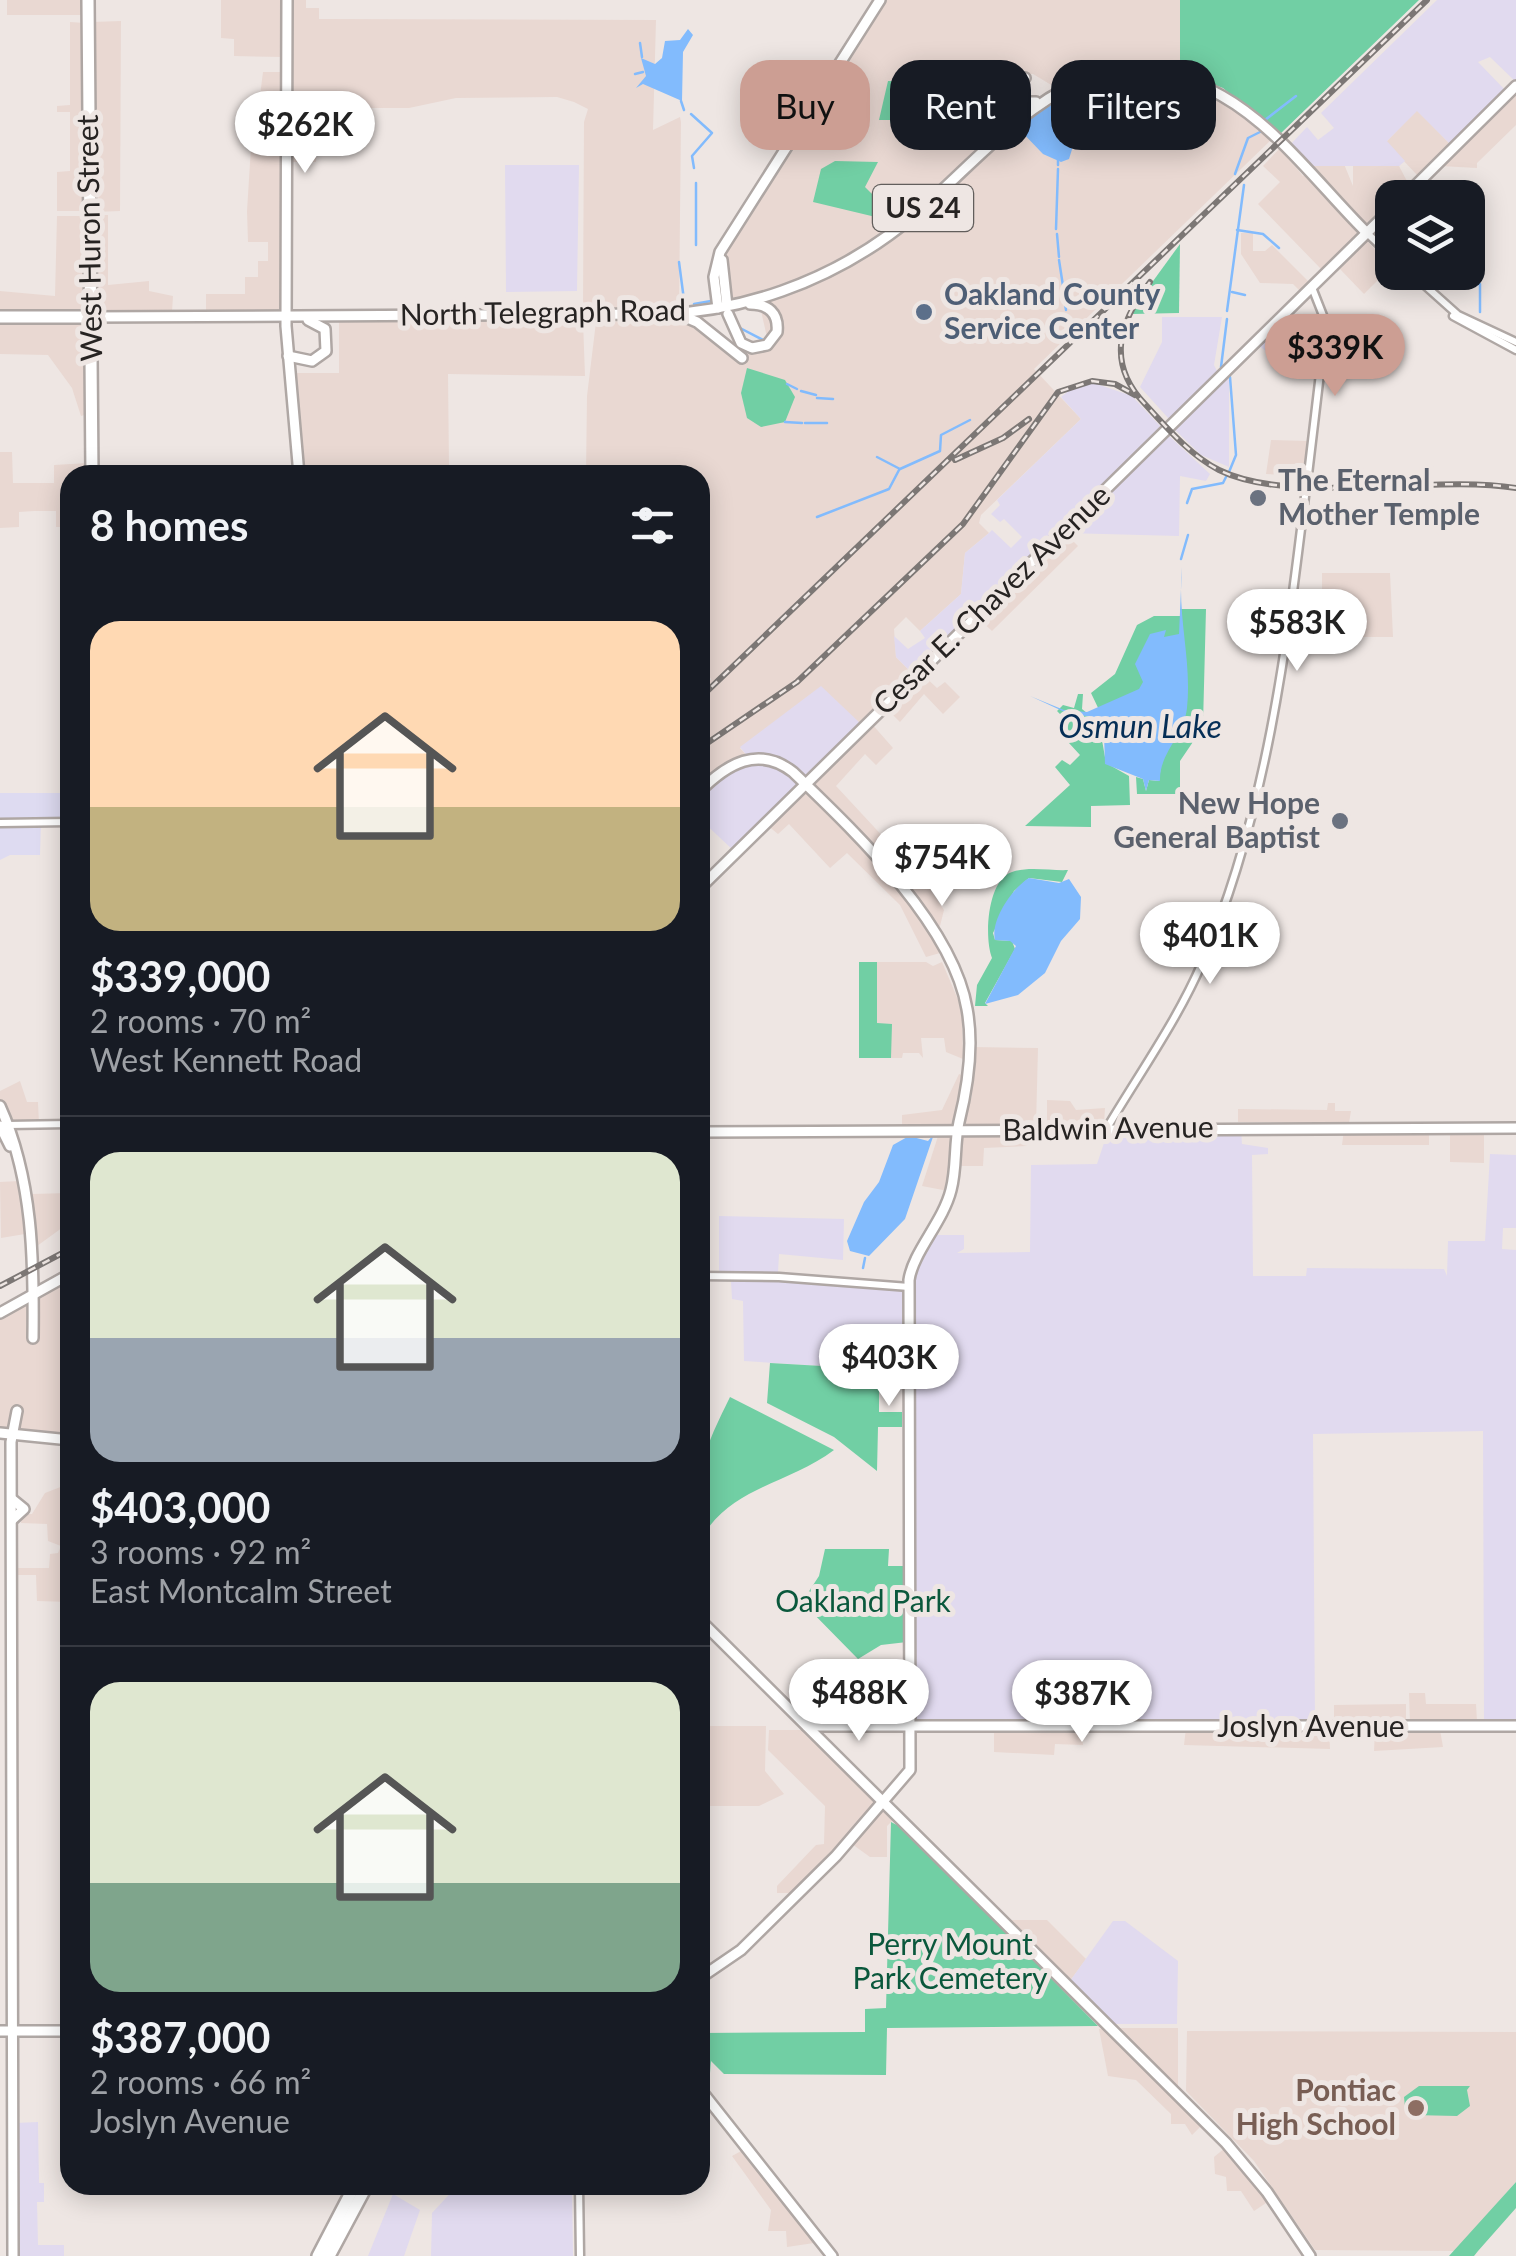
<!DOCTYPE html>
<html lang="en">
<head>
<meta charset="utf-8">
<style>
	body { margin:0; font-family:Lato,sans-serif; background:#20242c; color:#f1f3f6; height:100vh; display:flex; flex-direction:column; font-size:38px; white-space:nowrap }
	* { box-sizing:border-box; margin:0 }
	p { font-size:32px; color:#9ea1a6 }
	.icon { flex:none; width:55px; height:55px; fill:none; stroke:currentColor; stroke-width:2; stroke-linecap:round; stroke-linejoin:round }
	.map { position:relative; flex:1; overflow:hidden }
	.side { position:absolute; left:60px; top:465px; width:650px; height:1730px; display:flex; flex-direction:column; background:#171b24; border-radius:30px; box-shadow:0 5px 25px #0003 }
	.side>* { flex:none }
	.hud { position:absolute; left:740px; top:60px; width:625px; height:90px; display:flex; gap:20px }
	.controls { position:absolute; left:1375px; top:180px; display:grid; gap:20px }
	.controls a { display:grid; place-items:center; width:110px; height:110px; border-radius:20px; background:#171b24; box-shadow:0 5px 25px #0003; font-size:50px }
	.price { position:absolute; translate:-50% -85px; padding:0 22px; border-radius:35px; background:#fff; color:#222; font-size:32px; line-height:65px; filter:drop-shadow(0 2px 5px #0008) }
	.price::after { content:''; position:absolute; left:50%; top:60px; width:30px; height:22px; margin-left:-15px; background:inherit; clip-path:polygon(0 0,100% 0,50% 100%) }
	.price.current { background:#cc9e93; color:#111 }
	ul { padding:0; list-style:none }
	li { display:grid; align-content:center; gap:20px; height:530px; padding:0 30px }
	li+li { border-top:2px solid #363941 }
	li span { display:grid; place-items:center; height:310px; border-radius:30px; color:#555 }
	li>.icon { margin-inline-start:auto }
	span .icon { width:180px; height:180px; fill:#fffc; stroke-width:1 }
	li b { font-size:42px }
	h2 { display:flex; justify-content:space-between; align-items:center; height:120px; padding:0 30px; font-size:42px }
	.chip { padding:0 35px; border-radius:30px; background:#171b24; box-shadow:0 5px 25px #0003; font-size:35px; line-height:90px }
	.chip.current { background:#cc9e93; color:#111 }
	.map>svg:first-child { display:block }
	.built { fill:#e9d8d2 }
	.industrial { fill:#e1daef }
	.medical { fill:#dedbf1 }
	.green { fill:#71cfa4 }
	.water { fill:#82bbfd }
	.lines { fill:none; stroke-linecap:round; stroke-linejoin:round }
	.stream { stroke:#82bbfd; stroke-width:2.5 }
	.minor-casing { stroke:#afa7a4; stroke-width:11 }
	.major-casing { stroke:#afa7a4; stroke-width:14 }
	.highway-casing { stroke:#afa7a4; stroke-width:16 }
	.minor { stroke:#fff; stroke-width:6 }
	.major { stroke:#fff; stroke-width:9 }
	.highway { stroke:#fff; stroke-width:11 }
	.rail-casing { stroke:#7c7775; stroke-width:6 }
	.rail { stroke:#eee6e3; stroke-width:2.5; stroke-dasharray:8; stroke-linecap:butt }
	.minor-bridge-casing { stroke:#afa7a4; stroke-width:11; stroke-linecap:butt }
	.minor-bridge { stroke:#fff; stroke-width:6 }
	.service-dot { fill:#5c6f8a; stroke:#eee6e3; stroke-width:4 }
	.worship-dot { fill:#6b7280; stroke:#eee6e3; stroke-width:4 }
	.education-dot { fill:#8d6e63; stroke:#eee6e3; stroke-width:4 }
	.labels { text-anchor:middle; stroke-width:10; stroke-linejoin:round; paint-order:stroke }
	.shield { fill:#eee6e3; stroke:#625e5c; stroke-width:2.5 }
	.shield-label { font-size:28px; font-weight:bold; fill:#262322 }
	.street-label { font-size:30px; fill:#262322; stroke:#eee6e3 }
	.service-label { font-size:30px; font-weight:bold; fill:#4e5e75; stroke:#eee6e3; text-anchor:start }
	.worship-label { font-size:30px; font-weight:bold; fill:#5b616d; stroke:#eee6e3; text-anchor:start }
	.park-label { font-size:30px; fill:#0a583c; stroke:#eee6e3 }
	.education-label { font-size:30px; font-weight:bold; fill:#785e54; stroke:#eee6e3; text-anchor:end }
	.water-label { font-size:32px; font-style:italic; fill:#052e56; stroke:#eee6e3 }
</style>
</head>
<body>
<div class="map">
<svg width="1516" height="2256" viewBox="0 0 1516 2256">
	<rect width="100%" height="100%" fill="#eee6e3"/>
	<g class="built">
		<rect x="7" y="0" width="78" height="15"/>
		<path d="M221,0H283V57L234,56V39L221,38Z"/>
		<path d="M291,0H306V8H319V19L656,20L653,130L680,117L681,122L679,310L583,308L584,122L588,109L574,102L557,97L456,98L409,108H317L316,162H289Z"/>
		<path d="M885,0H1180V74L1107,71L1053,86L1033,74L1014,75L1017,114L918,208L828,268L790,284L730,300L724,261L732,241Z"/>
		<path d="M121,21L120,211L95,212L92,22Z"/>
		<path d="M70,22L85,23L86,211H57V172L70,171V112H57V106L70,105Z"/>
		<path d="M263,72H283V311L206,313V294H245V277H258V261H268V242H248L247,211L251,147L256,146V133L267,132V117H259L258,111Z"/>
		<path d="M1145,76L1189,84L1241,110L1272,139L1034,369L1081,419L981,515L979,523L989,533L965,553L961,594L920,631L906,617L894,629L896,657L915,676L863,727L740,748L749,758L700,790V690L711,679L700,667V475H586L587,396L596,322L689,319L742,360L747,351L742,347L769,346L759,302L890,239L1019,121L1054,101L1075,135L1079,133L1073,123L1096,111L1097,80Z"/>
		<path d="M1516,92V125L1477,163V168L1440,166Z"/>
		<path d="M1417,110L1450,144L1418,176L1386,142Z"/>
		<path d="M1280,148L1303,176L1314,166L1344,164L1353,186V166H1399L1408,183L1321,269L1258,204L1280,182L1263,166Z"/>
		<path d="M93,215H108V285L149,281V291L173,296L172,312L96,311Z"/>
		<path d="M57,216H86L85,311L0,312V291L55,296Z"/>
		<path d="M1241,233H1253V251H1265L1272,245L1309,282L1300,291L1293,284L1260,283L1241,254Z"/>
		<path d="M1367,241L1392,266L1364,294L1340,269Z"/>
		<path d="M339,319L583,321L585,376L448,374L449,468H304L296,437L295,373H339Z"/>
		<path d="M0,322L85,324L88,414L81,416L72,388L48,355L0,354Z"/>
		<path d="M1271,440L1309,441L1305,476L1266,474Z"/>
		<path d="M0,452H12L13,483H54V465L88,463V475H70V527H56V511H34L19,512V527L0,528Z"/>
		<path d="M1065,533L1078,546L992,631L979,619Z"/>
		<path d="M1322,573H1390L1393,637H1290L1297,598L1313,601L1322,596Z"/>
		<path d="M923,675L937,688L945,682L960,697L943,714L924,694L900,722L886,708Z"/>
		<path d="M871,723L893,748L876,765L865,754L836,786L926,883L944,910L940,926L932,924L915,892L811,785Z"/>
		<path d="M805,790L911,897L940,953L926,957L900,905L847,853L830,868L789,824L778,834L767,825Z"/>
		<path d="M859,962H926L933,966L942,962L962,1009L963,1059L946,1052L944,1038H921L923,1058L919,1053H903L902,1058H859Z"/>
		<path d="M972,1047L1038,1048L1036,1125L963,1127L972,1096Z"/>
		<path d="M959,1074L965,1077L954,1124L945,1128L902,1130V1115L942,1110Z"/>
		<path d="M20,1081L27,1102H38L39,1123H11L0,1099V1091Z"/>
		<path d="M1047,1100L1070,1101L1076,1110L1105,1108L1104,1124L1047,1126Z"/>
		<path d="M1328,1103H1335V1111H1351L1349,1123L1238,1122V1109L1327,1110Z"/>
		<path d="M1344,1130H1429V1145H1342Z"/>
		<path d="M1026,1132L1027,1146L984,1148L983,1166H961L963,1134Z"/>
		<path d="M1450,1132L1484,1133V1163L1450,1162Z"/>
		<path d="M939,1133H955L948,1191L922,1186Z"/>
		<path d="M20,1181L25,1234L1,1238L0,1182Z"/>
		<path d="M70,1193V1222L37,1246L31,1194Z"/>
		<path d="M70,1279V1436L0,1428V1316Z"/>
		<path d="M63,1486L70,1500V1602L37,1601L36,1575H15L16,1568H49L50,1554L58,1553L61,1546L48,1541L47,1524L21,1523L22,1514H32L45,1493Z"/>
		<path d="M1409,1693H1425L1426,1704H1476L1477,1721L1410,1724Z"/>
		<path d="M1406,1704V1724H1334V1705Z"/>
		<path d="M700,1726H766L765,1771L784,1794L759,1806H700Z"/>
		<path d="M1186,1728L1329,1730L1330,1749L1184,1745Z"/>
		<path d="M998,1729H1081L1083,1745L1055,1744L1054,1755L994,1752V1733Z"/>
		<path d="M769,1730H806L875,1802L848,1839L794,1893H777V1886L816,1845L824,1844L825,1806L768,1750Z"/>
		<path d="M1375,1730H1440L1443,1747L1374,1751Z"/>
		<path d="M882,1809L896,1817L887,1826V1857H870L852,1844Z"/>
		<path d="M1009,1920H1047L1086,1959L1070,1981Z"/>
		<path d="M1119,2028H1178V2088Z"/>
		<path d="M1099,2029H1108L1203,2124L1192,2135L1185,2124H1171V2114L1136,2080L1108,2076Z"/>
		<path d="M1187,2031L1516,2032V2182L1455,2251L1315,2250L1254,2161L1186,2091Z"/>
		<path d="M1225,2148L1269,2201L1254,2211L1241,2191H1227L1226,2177L1215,2174L1214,2157Z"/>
		<path d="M743,2150L814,2239V2243L787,2247L786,2231H768L771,2210L732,2156Z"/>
	</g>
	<g class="industrial">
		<path d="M1437,0H1516V82L1490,57L1478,62L1505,90L1450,144L1417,111L1387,141L1405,161L1399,166H1314L1291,144L1307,127L1318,140L1334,128L1321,113Z"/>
		<path d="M505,165H579L577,291L506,292Z"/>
		<path d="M1287,316L1323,319L1319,361L1279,362L1257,344Z"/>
		<path d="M1162,317H1222L1214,365L1218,373L1170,420L1140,387L1162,342Z"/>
		<path d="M1225,376L1229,380V467L1201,455L1172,427Z"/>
		<path d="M1094,383L1132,396L1162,428L912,673L896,657L894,636L908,649L925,638L920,631L961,594L965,553L989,533L992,530L1011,548L1022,537L1004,519L1000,522L991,514L1000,505L997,500L1081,419L1061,397L1076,385Z"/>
		<path d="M1167,434L1210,474L1206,481L1180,476L1179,536L1065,533Z"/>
		<path d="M821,686L861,724L805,779L791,766L748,757L740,747Z"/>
		<path d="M747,762L781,769L800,784L734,851L700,819V795L724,773Z"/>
		<path d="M1241,1130L1242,1144L1268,1148V1154L1252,1155L1253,1276H1306L1307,1268L1444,1269L1447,1276L1448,1241H1485L1490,1154L1516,1155V1228H1503L1502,1249L1516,1250V1722L1484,1719L1483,1431L1313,1434L1315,1723L916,1722L914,1268L936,1235H964V1249L957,1253L1030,1252L1031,1165L1097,1164L1107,1134Z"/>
		<path d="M719,1216L844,1219L843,1260L779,1254L778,1273H719Z"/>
		<path d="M736,1277L902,1290V1351L824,1344L823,1366L744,1361L743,1301L732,1299L731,1282Z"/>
		<path d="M1113,1921H1125L1178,1961L1177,2024H1114L1070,1981Z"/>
		<path d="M38,2122L39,2183H44V2202H37L38,2245H64V2256H16L15,2123Z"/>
		<path d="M458,2185H572L573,2256H431L432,2213Z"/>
		<path d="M393,2194L420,2210L404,2256H368Z"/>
	</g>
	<path class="medical" d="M0,793H70V820H41L40,855H10L0,860Z"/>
	<g class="green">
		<path d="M1180,0H1419L1279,135L1223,88L1180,72Z"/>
		<path d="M888,81L937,82L935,129L920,126L893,132L890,120H879Z"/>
		<path d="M835,161L878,162L865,187L885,207L884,219L813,202L821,169Z"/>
		<path d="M1180,244L1179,313L1132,314V310Z"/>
		<path d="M747,368L785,380L795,397L785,422L761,427L747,418L741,393Z"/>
		<path d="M1180,609H1206L1203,724L1219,730L1217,738L1199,733L1180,761V794H1137L1136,777L1143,779L1146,791L1149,780L1159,781L1162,757L1180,731V654L1157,695L1101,714L1091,693L1115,674L1137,625L1154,616H1180Z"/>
		<path d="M1078,694H1083L1082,709L1099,723L1106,763L1129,776L1130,805L1091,806V827L1025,826L1070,785L1055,767L1062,760L1070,765L1080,755L1058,731L1068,722L1057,711L1063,705L1074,708Z"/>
		<path d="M1068,870L1062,882L1029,878L1014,891L993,933L995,940L1012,941L1015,949L985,1003L988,1006H975L977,985L992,958C984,938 987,880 1012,872C1028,866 1052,871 1068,870Z"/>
		<path d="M859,962H877V1023L892,1024L891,1058H859Z"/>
		<path d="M823,1344L902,1351V1364H879V1412H902V1427H878L877,1471L834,1437L767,1403L770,1363L822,1366Z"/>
		<path d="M730,1397L834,1450C792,1482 737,1486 706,1531C682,1491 712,1434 730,1397Z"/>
		<path d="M825,1549H889L888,1566H907V1642L881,1645L858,1659L802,1602L819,1576Z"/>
		<path d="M891,1822L903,1828L1098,2026L887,2028L886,2075L724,2074L711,2061L710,2073H700V2033L865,2032V2009L886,2008Z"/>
		<path d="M1419,2086H1470L1467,2090L1470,2106L1457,2116L1413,2115L1405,2107L1404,2097Z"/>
		<path d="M1516,2182V2208L1478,2251L1474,2256H1449Z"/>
	</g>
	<g class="water">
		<path d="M688,29L693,35L683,52L682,101L643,84L636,88L646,76L641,58L655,64L662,58L665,41L680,40Z"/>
		<path d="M1050,103L1061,121L1062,132L1074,143L1069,159L1061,162L1043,154L1018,128Z"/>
		<path d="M1182,567C1177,617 1192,660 1187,708C1184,736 1159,753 1160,781L1149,780L1146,791L1143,779L1105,764L1104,735L1095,717L1069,714L1030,696L1064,710L1087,712L1139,689L1143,682L1135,664L1150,634L1166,630L1164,637L1179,634Z"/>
		<path d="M1029,878L1059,883L1069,879L1081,897L1080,919L1061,941L1045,973L1018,995L985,1004L1016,946L1010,941L995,940C990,921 1012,888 1029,878Z"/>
		<path d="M934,1134L905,1219L869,1256L850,1251L847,1241L864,1202L879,1182L893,1145L909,1136L928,1141Z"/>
	</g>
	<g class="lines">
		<g class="stream">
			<path d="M640,43L642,57"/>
			<path d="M635,74L643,72"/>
			<path d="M681,101L684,110"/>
			<path d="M691,114L712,133L692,156L694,168"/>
			<path d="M1265,120L1296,96"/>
			<path d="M1058,165V157"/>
			<path d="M1235,174L1248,138L1260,132"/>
			<path d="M1056,229L1058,169"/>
			<path d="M1237,230L1263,234L1279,248"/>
			<path d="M1057,234L1059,257"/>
			<path d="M696,245V183"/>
			<path d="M1059,260L1063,286"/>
			<path d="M679,262L684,300"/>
			<path d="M1431,282L1480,284V312"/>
			<path d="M1063,291L1066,310"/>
			<path d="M1232,292L1245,295"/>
			<path d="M694,304L711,301"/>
			<path d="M1227,311L1244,185"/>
			<path d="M740,328L765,341"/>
			<path d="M1221,367L1227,319"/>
			<path d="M787,384L797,389"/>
			<path d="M801,391L816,395"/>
			<path d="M817,398L833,399"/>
			<path d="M785,422L802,423"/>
			<path d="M805,423H827"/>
			<path d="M877,457L900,469L940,451L941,435L970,420"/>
			<path d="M1229,472L1236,455L1230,377"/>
			<path d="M1187,503L1192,489L1223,483L1227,475"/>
			<path d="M817,517L889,489L899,470"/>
			<path d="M1181,559L1188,535"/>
			<path d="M863,1268L865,1258"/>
		</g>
		<g class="minor-casing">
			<g id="minor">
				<path d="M1365,231L1392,257"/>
				<path d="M1410,272L1458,315L1516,342"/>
				<path d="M1453,316L1516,350"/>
				<path d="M1307,483L1326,323L1313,290"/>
				<path d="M0,823L70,822"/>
				<path d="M8,1125L70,1124"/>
				<path d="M1107,1128C1139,1074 1177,1021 1202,963C1266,816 1287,646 1306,488"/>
				<path d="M700,1276L779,1277L909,1287"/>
				<path d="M579,2185L580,2256"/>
			</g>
		</g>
		<g class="major-casing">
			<g id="major">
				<path d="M287,0L286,326L299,475"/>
				<path d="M1025,78L1018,86V96L1026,102H1036"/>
				<path d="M1063,111L1077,116L1091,108L1089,92L1074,87"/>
				<path d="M1403,198L1516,86"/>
				<path d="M722,260L727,306"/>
				<path d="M718,308L714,277L720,252L880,0"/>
				<path d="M728,314L741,343L752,348L767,345L777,332C779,313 768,304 750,304"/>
				<path d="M683,316L697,322L742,358"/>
				<path d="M91,317L663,314C744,311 824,282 889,235C992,161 1073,10 1222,96C1277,127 1321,187 1365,231"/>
				<path d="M288,356L312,361L326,351L325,329L308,320"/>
				<path d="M700,791C727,764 758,745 793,772C853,830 953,924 967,1009C974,1047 968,1086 959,1122C954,1144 957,1168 951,1190C943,1222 913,1252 909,1280L910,1770L836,1856L741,1950L700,1978"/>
				<path d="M700,888L1383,217"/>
				<path d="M0,1106C33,1179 34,1260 33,1338"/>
				<path d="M0,1126L10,1146"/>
				<path d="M700,1132L1516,1128"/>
				<path d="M0,1313L70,1274"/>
				<path d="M0,1433L70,1440"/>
				<path d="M12,1520L24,1509L13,1500"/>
				<path d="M700,1620L1226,2143L1267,2192L1310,2256"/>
				<path d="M807,1726H1516"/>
				<path d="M0,2031H70"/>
				<path d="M700,2089L832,2256"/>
				<path d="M13,2256L11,1442L17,1411"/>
			</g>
		</g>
		<g class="highway-casing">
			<g id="highway">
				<path d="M88,0L92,475"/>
				<path d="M0,317H91"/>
				<path d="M318,2256L355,2185"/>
				<path d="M329,2256L367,2185"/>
			</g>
		</g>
		<use href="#minor" class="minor"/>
		<use href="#major" class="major"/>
		<use href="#highway" class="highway"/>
		<g class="rail-casing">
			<g id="rail">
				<path d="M1150,282C1119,322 1106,363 1145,404C1167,428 1190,455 1219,470C1292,506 1432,474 1516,488"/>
				<path d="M955,460L1003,438L1029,419"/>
				<path d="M700,698L1427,0"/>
				<path d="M700,748L797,682L963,524L1058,392L1092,381L1115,384L1135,395"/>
				<path d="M0,1286L70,1249"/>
			</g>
		</g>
		<use href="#rail" class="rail"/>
		<g class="minor-bridge-casing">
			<path id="minor-bridge" d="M1306,488L1307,483"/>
		</g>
		<use href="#minor-bridge" class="minor-bridge"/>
	</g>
	<circle class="service-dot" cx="924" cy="312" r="10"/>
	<g class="worship-dot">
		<circle cx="1258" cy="498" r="10"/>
		<circle cx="1340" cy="821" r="10"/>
	</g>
	<circle class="education-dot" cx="1416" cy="2108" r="10"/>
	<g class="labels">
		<rect class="shield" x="873" y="185" width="100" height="46" rx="8"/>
		<g class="shield-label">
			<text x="923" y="218">US 24</text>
		</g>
		<g class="street-label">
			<text transform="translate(90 238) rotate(-91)" y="10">West Huron Street</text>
			<text transform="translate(543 313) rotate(-1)" y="10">North Telegraph Road</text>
			<text transform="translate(992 600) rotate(-44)" y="10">Cesar E. Chavez Avenue</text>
			<text transform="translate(1108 1129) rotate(-1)" y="10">Baldwin Avenue</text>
			<text x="1311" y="1737">Joslyn Avenue</text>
		</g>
		<g class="service-label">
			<text x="944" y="305">Oakland County<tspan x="944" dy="34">Service Center</tspan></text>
		</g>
		<g class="worship-label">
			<text x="1278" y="491">The Eternal<tspan x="1278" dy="34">Mother Temple</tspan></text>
			<text x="1320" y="814" text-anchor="end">New Hope<tspan x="1320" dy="34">General Baptist</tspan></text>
		</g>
		<g class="park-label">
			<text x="863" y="1612">Oakland Park</text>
			<text x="950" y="1955">Perry Mount<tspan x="950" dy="34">Park Cemetery</tspan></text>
		</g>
		<g class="education-label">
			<text x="1396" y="2101">Pontiac<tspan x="1396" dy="34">High School</tspan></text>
		</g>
		<g class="water-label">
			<text x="1140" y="738">Osmun Lake</text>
		</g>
	</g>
</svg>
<div class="controls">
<a><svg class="icon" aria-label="layers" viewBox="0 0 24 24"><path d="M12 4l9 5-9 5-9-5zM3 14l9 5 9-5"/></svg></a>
</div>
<b class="price" style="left:305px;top:176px">$262K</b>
<b class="price current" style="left:1335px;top:399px">$339K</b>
<b class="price" style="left:1297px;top:674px">$583K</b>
<b class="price" style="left:942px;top:909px">$754K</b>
<b class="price" style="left:1210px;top:987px">$401K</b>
<b class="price" style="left:889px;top:1409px">$403K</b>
<b class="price" style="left:859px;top:1744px">$488K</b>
<b class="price" style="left:1082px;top:1745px">$387K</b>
<div class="hud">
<a class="chip current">Buy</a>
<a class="chip">Rent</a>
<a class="chip">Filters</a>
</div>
<section class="side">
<h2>8 homes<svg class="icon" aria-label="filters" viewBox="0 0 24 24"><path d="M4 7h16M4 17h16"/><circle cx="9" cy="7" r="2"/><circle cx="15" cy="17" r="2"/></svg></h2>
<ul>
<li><span style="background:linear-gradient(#ffd9b3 60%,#c2b280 0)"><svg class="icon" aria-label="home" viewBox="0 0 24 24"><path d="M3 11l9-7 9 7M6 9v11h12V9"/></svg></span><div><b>$339,000</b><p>2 rooms · 70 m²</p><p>West Kennett Road</p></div></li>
<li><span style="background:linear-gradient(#dfe7d0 60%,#9aa5b1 0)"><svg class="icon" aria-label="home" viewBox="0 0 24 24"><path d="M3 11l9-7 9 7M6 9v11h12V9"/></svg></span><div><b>$403,000</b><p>3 rooms · 92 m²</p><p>East Montcalm Street</p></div></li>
<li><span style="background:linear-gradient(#dfe7d0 65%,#7fa58c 0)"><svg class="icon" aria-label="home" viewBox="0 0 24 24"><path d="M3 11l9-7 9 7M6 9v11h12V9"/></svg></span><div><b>$387,000</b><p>2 rooms · 66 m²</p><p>Joslyn Avenue</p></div></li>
</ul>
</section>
</div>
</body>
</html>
